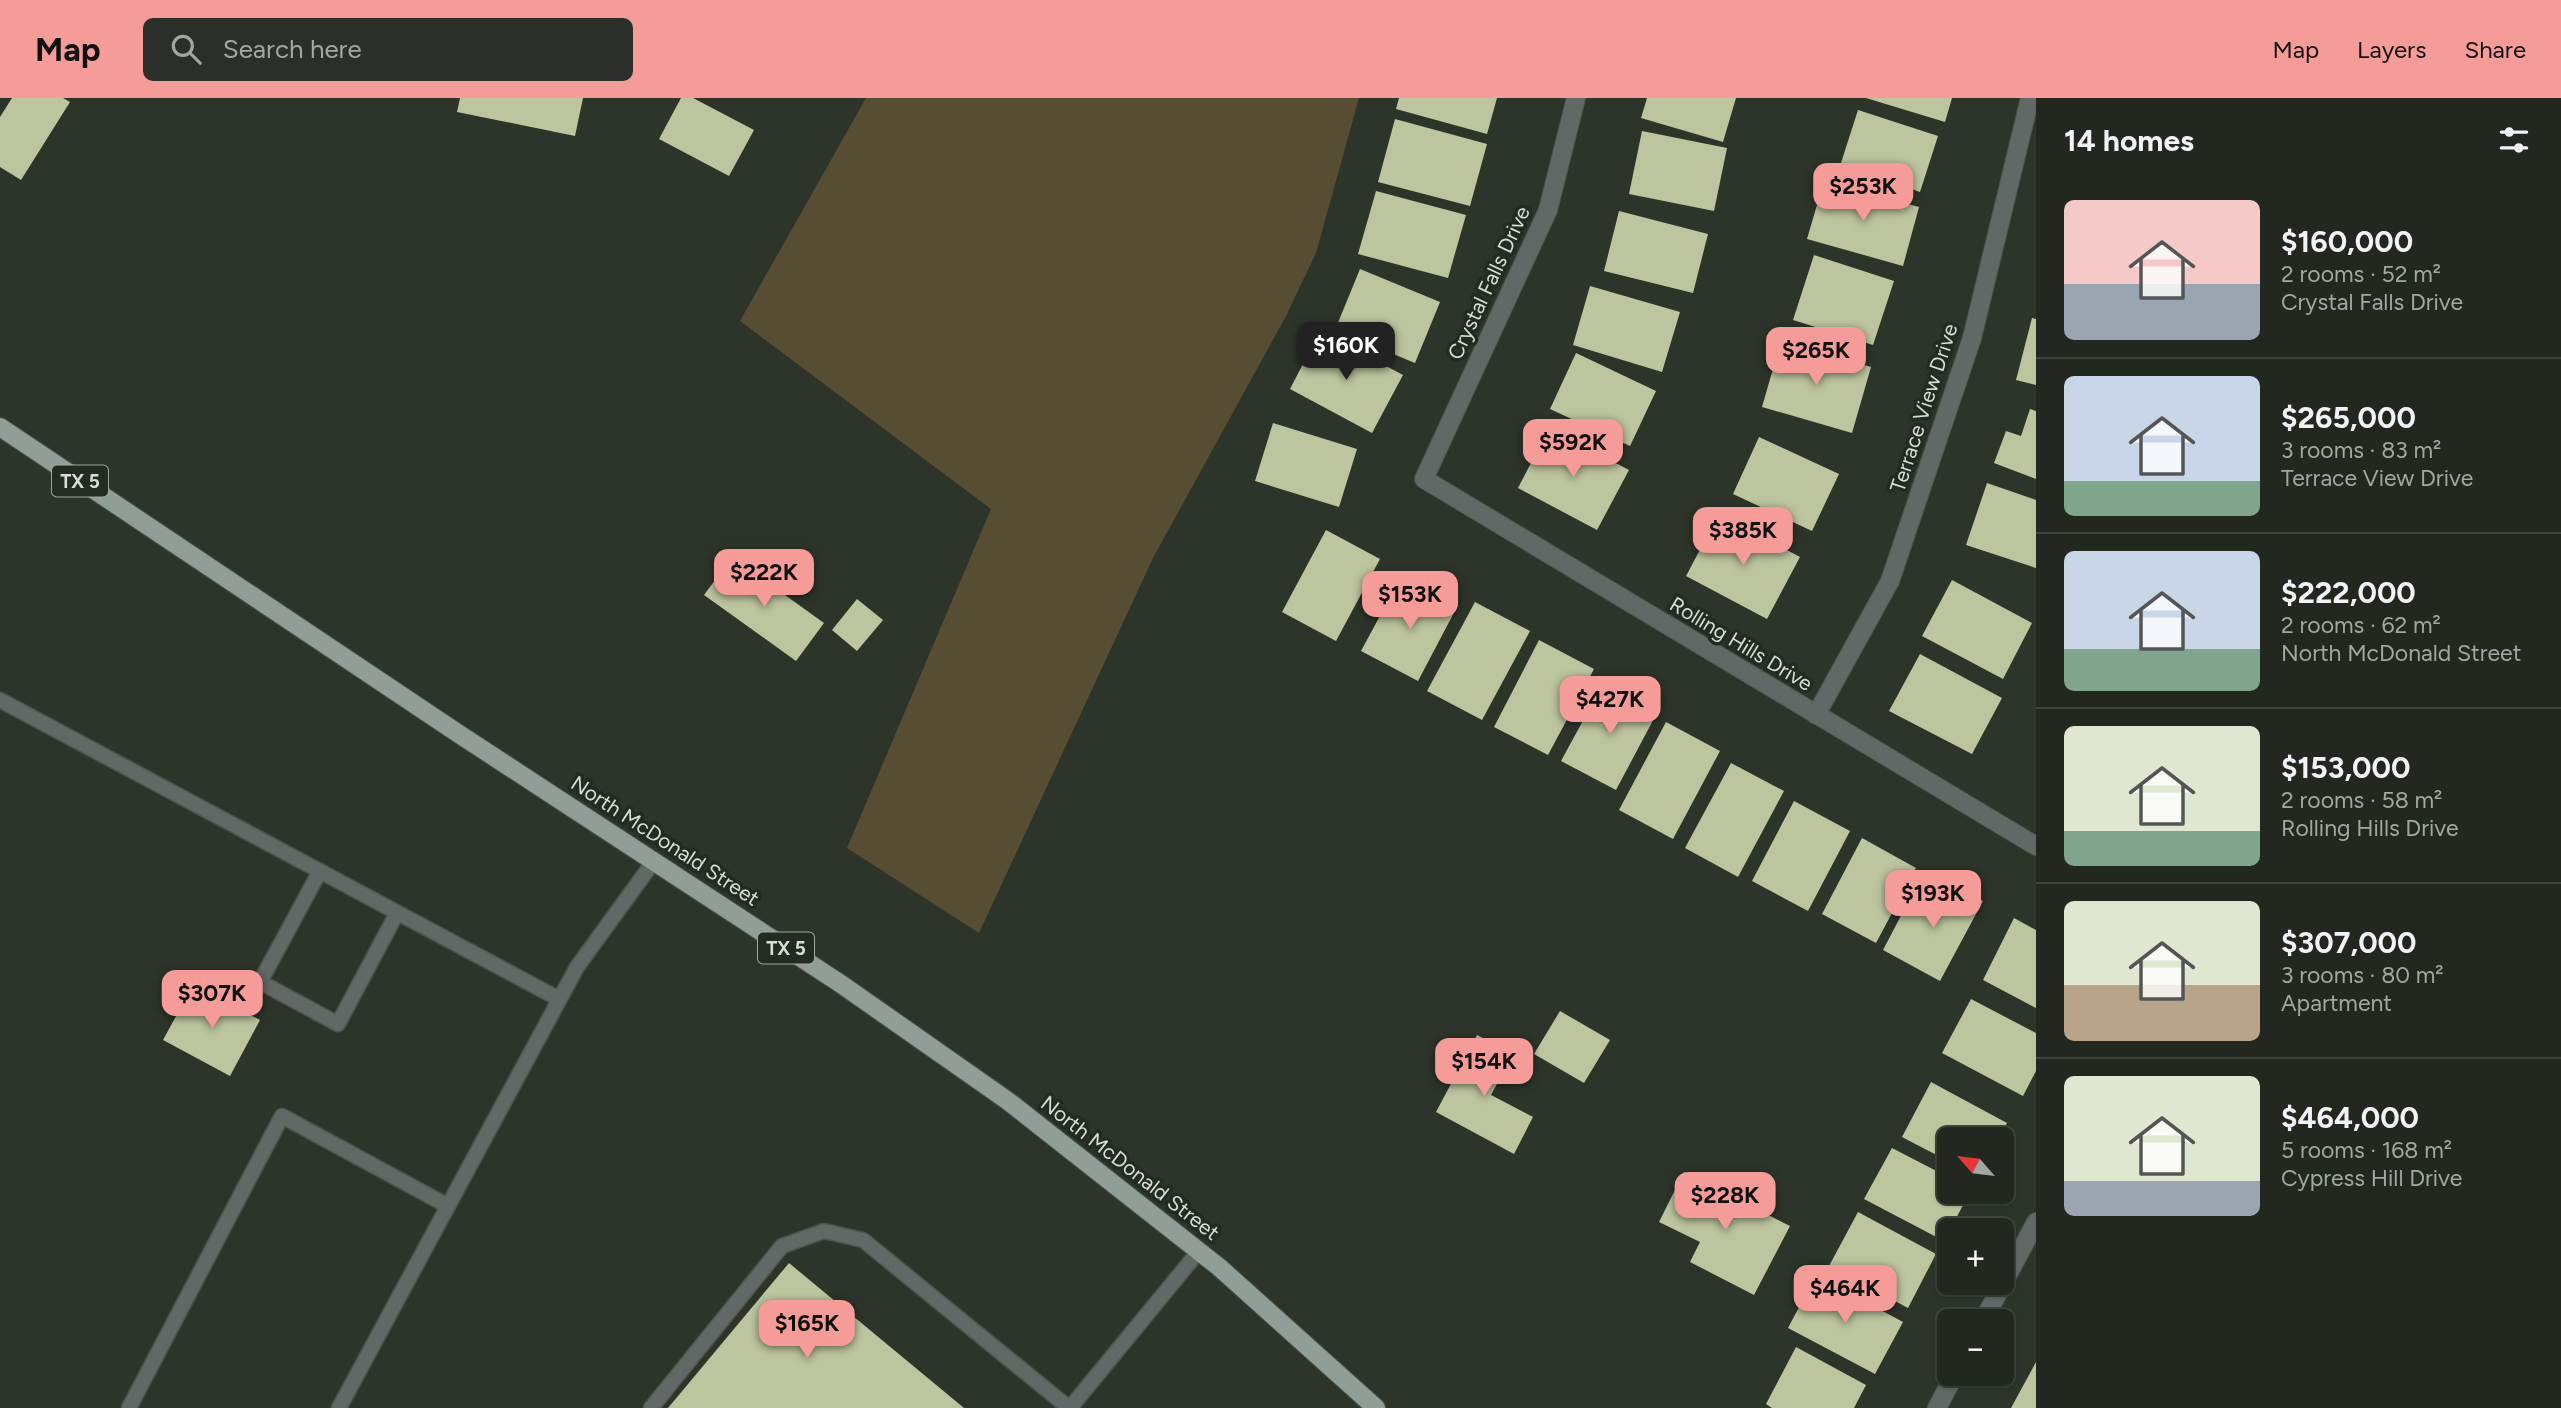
<!DOCTYPE html>
<html lang="en">
<head>
<meta charset="utf-8">
<style>
	body { margin:0; font-family:Figtree,sans-serif; background:#2a3029; color:#f1f3f6; height:100vh; display:flex; flex-direction:column; font-size:26px; white-space:nowrap }
	* { box-sizing:border-box; margin:0 }
	p { font-size:23px; color:#a2a6a5 }
	.icon { flex:none; width:38px; height:38px; fill:none; stroke:currentColor; stroke-width:2; stroke-linecap:round; stroke-linejoin:round }
	.map { position:relative; flex:1; overflow:hidden }
	.side { display:flex; flex-direction:column; background:#222820; width:525px }
	.side>* { flex:none }
	.needle { width:46px; rotate:298deg }
	.tools { position:absolute; left:1937px; top:1029px; display:grid; gap:14px }
	.tools a { display:grid; place-items:center; width:77px; height:77px; border-radius:10px; background:#222820; box-shadow:0 2px 5px #0004,0 0 0 2px #3f443e; font-size:35px }
	.price { position:absolute; translate:-50% -60px; padding:0 16px; border-radius:14px; background:#f59b98; color:#111; font-size:23px; line-height:46px; filter:drop-shadow(0 2px 4px #0008) }
	.price::after { content:''; position:absolute; left:50%; top:42px; width:21px; height:16px; margin-left:-10px; background:inherit; clip-path:polygon(0 0,100% 0,50% 100%) }
	.price.on { background:#222; color:#fff }
	ul { padding:0; list-style:none }
	li { display:flex; align-items:center; gap:21px; height:175px; padding:0 28px }
	li+li { border-top:2px solid #3f443e }
	li span { display:grid; place-items:center; flex:none; width:196px; height:140px; border-radius:10px; color:#555 }
	li>.icon { margin-inline-start:auto }
	span .icon { width:84px; height:84px; fill:#fffc; stroke-width:1 }
	li b { font-size:30px }
	h2 { display:flex; justify-content:space-between; align-items:center; height:84px; padding:0 28px; font-size:30px }
	header { display:flex; align-items:center; gap:42px; box-sizing:border-box; height:98px; padding:0 35px; background:#f59b98; color:#111 }
	header strong { font-size:33px }
	nav { display:flex; gap:38px; margin-inline-start:auto; font-size:24px }
	.search { width:490px; height:63px; background:#2a3029; display:flex; align-items:center; gap:18px; box-sizing:border-box; padding:0 24px; border-radius:10px; color:#a2a6a5; font-size:26px }
	main { display:flex; flex:1; min-height:0 }
	.map>svg:first-child { display:block }
	.green { fill:#564d32 }
	.building { fill:#bdc59e }
	.lines { fill:none; stroke-linecap:round; stroke-linejoin:round }
	.service-casing { stroke:#4c534a; stroke-width:17 }
	.minor-casing { stroke:#4c534a; stroke-width:20 }
	.primary-casing { stroke:#4c534a; stroke-width:20 }
	.service { stroke:#626865; stroke-width:14 }
	.minor { stroke:#626865; stroke-width:18 }
	.primary { stroke:#919d97; stroke-width:18 }
	.labels { text-anchor:middle; stroke-width:7; stroke-linejoin:round; paint-order:stroke }
	.shield { fill:#232b22; stroke:#a2a8a1; stroke-width:2 }
	.shield-label { font-size:19px; font-weight:bold; fill:#d8ddd7 }
	.street-label { font-size:21px; fill:#d8ddd7; stroke:#232b22 }
</style>
</head>
<body>
<header>
<strong>Map</strong>
<div class="search"><svg class="icon" aria-label="search" viewBox="0 0 24 24"><circle cx="10" cy="10" r="6"/><path d="M15 15l6 6"/></svg>Search here</div>
<nav><a>Map</a><a>Layers</a><a>Share</a></nav>
</header>
<main>
<div class="map">
<svg width="2036" height="1310" viewBox="0 0 2036 1310">
	<rect width="100%" height="100%" fill="#2d352b"/>
	<path class="green" d="M866,0H1359L1316,155L1286,218L1153,460L979,835L847,750L991,411L740,223Z"/>
	<g class="building">
		<path d="M12,0H63L70,4L21,82L0,69V19Z"/>
		<path d="M460,0H583L575,38L457,14Z"/>
		<path d="M681,0H693L754,32L729,78L659,41Z"/>
		<path d="M1399,0H1497L1487,36L1396,11Z"/>
		<path d="M1647,0H1736L1723,44L1641,20Z"/>
		<path d="M1866,0H1952L1945,24Z"/>
		<path d="M1858,12L1938,38L1920,94L1840,68Z"/>
		<path d="M1395,21L1487,46L1470,108L1378,84Z"/>
		<path d="M1642,33L1727,50L1714,113L1629,96Z"/>
		<path d="M1824,83L1919,109L1903,168L1807,141Z"/>
		<path d="M1376,93L1466,117L1448,180L1358,156Z"/>
		<path d="M1619,113L1708,136L1693,195L1604,173Z"/>
		<path d="M1814,157L1894,183L1873,247L1793,222Z"/>
		<path d="M1360,171L1440,204L1415,265L1335,232Z"/>
		<path d="M1590,188L1680,214L1662,274L1573,247Z"/>
		<path d="M2032,220L2036,221V287L2016,282Z"/>
		<path d="M1320,233L1403,277L1372,335L1290,291Z"/>
		<path d="M1781,243L1871,269L1852,335L1762,309Z"/>
		<path d="M1576,255L1656,293L1630,348L1550,311Z"/>
		<path d="M2030,311L2036,313V381L1994,365L2006,333L2021,338Z"/>
		<path d="M1273,325L1357,351L1339,409L1255,383Z"/>
		<path d="M1549,330L1629,372L1597,432L1518,390Z"/>
		<path d="M1759,339L1839,376L1812,433L1733,396Z"/>
		<path d="M1987,385L2036,402V470L1966,447Z"/>
		<path d="M1719,416L1800,459L1767,521L1686,478Z"/>
		<path d="M1326,432L1380,461L1336,543L1282,514Z"/>
		<path d="M732,459L824,525L796,563L704,497Z"/>
		<path d="M1952,482L2032,525L2003,581L1922,538Z"/>
		<path d="M1424,488L1458,507L1418,583L1361,553L1395,490L1416,502Z"/>
		<path d="M857,501L883,522L857,553L832,532Z"/>
		<path d="M1475,504L1530,533L1482,622L1427,593Z"/>
		<path d="M1539,542L1594,571L1548,657L1494,629Z"/>
		<path d="M1920,556L2002,600L1972,656L1889,613Z"/>
		<path d="M1604,584L1658,613L1616,692L1561,663Z"/>
		<path d="M1666,624L1720,653L1673,741L1619,712Z"/>
		<path d="M1731,665L1784,693L1738,779L1685,750Z"/>
		<path d="M1794,703L1850,733L1808,813L1752,783Z"/>
		<path d="M1862,740L1916,770L1876,845L1822,816Z"/>
		<path d="M1950,786L1983,803L1940,883L1883,852L1916,789L1942,803Z"/>
		<path d="M2014,820L2036,832V910L1983,882Z"/>
		<path d="M193,887L260,922L230,978L163,942Z"/>
		<path d="M1971,901L2036,935V973L2023,998L1942,955Z"/>
		<path d="M1560,913L1610,942L1584,985L1534,956Z"/>
		<path d="M1477,937L1513,956L1491,997L1533,1019L1514,1056L1436,1014Z"/>
		<path d="M1931,984L2007,1025L1998,1041H1950V1064L1902,1039Z"/>
		<path d="M1892,1050L1950,1080V1094H1970L1944,1143L1864,1101Z"/>
		<path d="M1684,1074L1790,1128L1754,1197L1690,1164L1700,1144L1659,1124Z"/>
		<path d="M1858,1114L1936,1156L1908,1210L1829,1168Z"/>
		<path d="M789,1165L964,1310H668Z"/>
		<path d="M1816,1177L1903,1224L1875,1276L1788,1230Z"/>
		<path d="M1796,1249L1866,1287L1854,1310H1772L1766,1306Z"/>
		<path d="M2036,1264V1310H2011Z"/>
	</g>
	<g class="lines">
		<g class="service-casing">
			<g id="service">
				<path d="M0,602L559,901"/>
				<path d="M320,773L260,884L338,926L397,815"/>
				<path d="M129,1310L282,1018L448,1108"/>
				<path d="M339,1310L577,869L654,763"/>
				<path d="M651,1310L782,1148L824,1133L863,1142L1069,1310"/>
				<path d="M1070,1310L1199,1153"/>
			</g>
		</g>
		<g class="minor-casing">
			<g id="minor">
				<path d="M1576,0L1548,112L1424,381L2036,748"/>
				<path d="M1816,617L1890,483L1972,240L2030,0"/>
				<path d="M1983,1223L2036,1124"/>
				<path d="M1937,1310L1955,1276"/>
			</g>
		</g>
		<g class="primary-casing">
			<path id="primary" d="M0,329L459,636L841,886L1008,1003L1219,1169L1376,1310"/>
		</g>
		<use href="#service" class="service"/>
		<use href="#minor" class="minor"/>
		<use href="#primary" class="primary"/>
	</g>
	<g class="labels">
		<g class="shield">
			<rect x="52" y="367.5" width="56" height="31" rx="5"/>
			<rect x="758" y="834.5" width="56" height="31" rx="5"/>
		</g>
		<g class="shield-label">
			<text x="80" y="390">TX 5</text>
			<text x="786" y="857">TX 5</text>
		</g>
		<g class="street-label">
			<text transform="translate(1489 185) rotate(-65)" y="7">Crystal Falls Drive</text>
			<text transform="translate(1924 310) rotate(-72)" y="7">Terrace View Drive</text>
			<text transform="translate(1741 546) rotate(31)" y="7">Rolling Hills Drive</text>
			<text transform="translate(665 743) rotate(33)" y="7">North McDonald Street</text>
			<text transform="translate(1130 1070) rotate(38)" y="7">North McDonald Street</text>
		</g>
	</g>
</svg>
<div class="tools">
<a><svg class="needle" viewBox="-14 -14 28 28"><path d="M0-13l5 13h-10z" fill="#e53935"/><path d="M0 13l5-13h-10z" fill="#a2a6a5"/></svg></a>
<a>+</a>
<a>−</a>
</div>
<b class="price" style="left:1863px;top:125px">$253K</b>
<b class="price on" style="left:1346px;top:284px">$160K</b>
<b class="price" style="left:1816px;top:289px">$265K</b>
<b class="price" style="left:1573px;top:381px">$592K</b>
<b class="price" style="left:1743px;top:469px">$385K</b>
<b class="price" style="left:764px;top:511px">$222K</b>
<b class="price" style="left:1410px;top:533px">$153K</b>
<b class="price" style="left:1610px;top:638px">$427K</b>
<b class="price" style="left:1933px;top:832px">$193K</b>
<b class="price" style="left:212px;top:932px">$307K</b>
<b class="price" style="left:1484px;top:1000px">$154K</b>
<b class="price" style="left:1725px;top:1134px">$228K</b>
<b class="price" style="left:1845px;top:1227px">$464K</b>
<b class="price" style="left:807px;top:1262px">$165K</b>
</div>
<section class="side">
<h2>14 homes<svg class="icon" aria-label="filters" viewBox="0 0 24 24"><path d="M4 7h16M4 17h16"/><circle cx="9" cy="7" r="2"/><circle cx="15" cy="17" r="2"/></svg></h2>
<ul>
<li><span style="background:linear-gradient(#f6c9c9 60%,#9aa5b1 0)"><svg class="icon" aria-label="home" viewBox="0 0 24 24"><path d="M3 11l9-7 9 7M6 9v11h12V9"/></svg></span><div><b>$160,000</b><p>2 rooms · 52 m²</p><p>Crystal Falls Drive</p></div></li>
<li><span style="background:linear-gradient(#c9d6e8 75%,#7fa58c 0)"><svg class="icon" aria-label="home" viewBox="0 0 24 24"><path d="M3 11l9-7 9 7M6 9v11h12V9"/></svg></span><div><b>$265,000</b><p>3 rooms · 83 m²</p><p>Terrace View Drive</p></div></li>
<li><span style="background:linear-gradient(#c9d6e8 70%,#7fa58c 0)"><svg class="icon" aria-label="home" viewBox="0 0 24 24"><path d="M3 11l9-7 9 7M6 9v11h12V9"/></svg></span><div><b>$222,000</b><p>2 rooms · 62 m²</p><p>North McDonald Street</p></div></li>
<li><span style="background:linear-gradient(#dfe7d0 75%,#7fa58c 0)"><svg class="icon" aria-label="home" viewBox="0 0 24 24"><path d="M3 11l9-7 9 7M6 9v11h12V9"/></svg></span><div><b>$153,000</b><p>2 rooms · 58 m²</p><p>Rolling Hills Drive</p></div></li>
<li><span style="background:linear-gradient(#dfe7d0 60%,#b9a48a 0)"><svg class="icon" aria-label="home" viewBox="0 0 24 24"><path d="M3 11l9-7 9 7M6 9v11h12V9"/></svg></span><div><b>$307,000</b><p>3 rooms · 80 m²</p><p>Apartment</p></div></li>
<li><span style="background:linear-gradient(#dfe7d0 75%,#9aa5b1 0)"><svg class="icon" aria-label="home" viewBox="0 0 24 24"><path d="M3 11l9-7 9 7M6 9v11h12V9"/></svg></span><div><b>$464,000</b><p>5 rooms · 168 m²</p><p>Cypress Hill Drive</p></div></li>
</ul>
</section>
</main>
</body>
</html>
